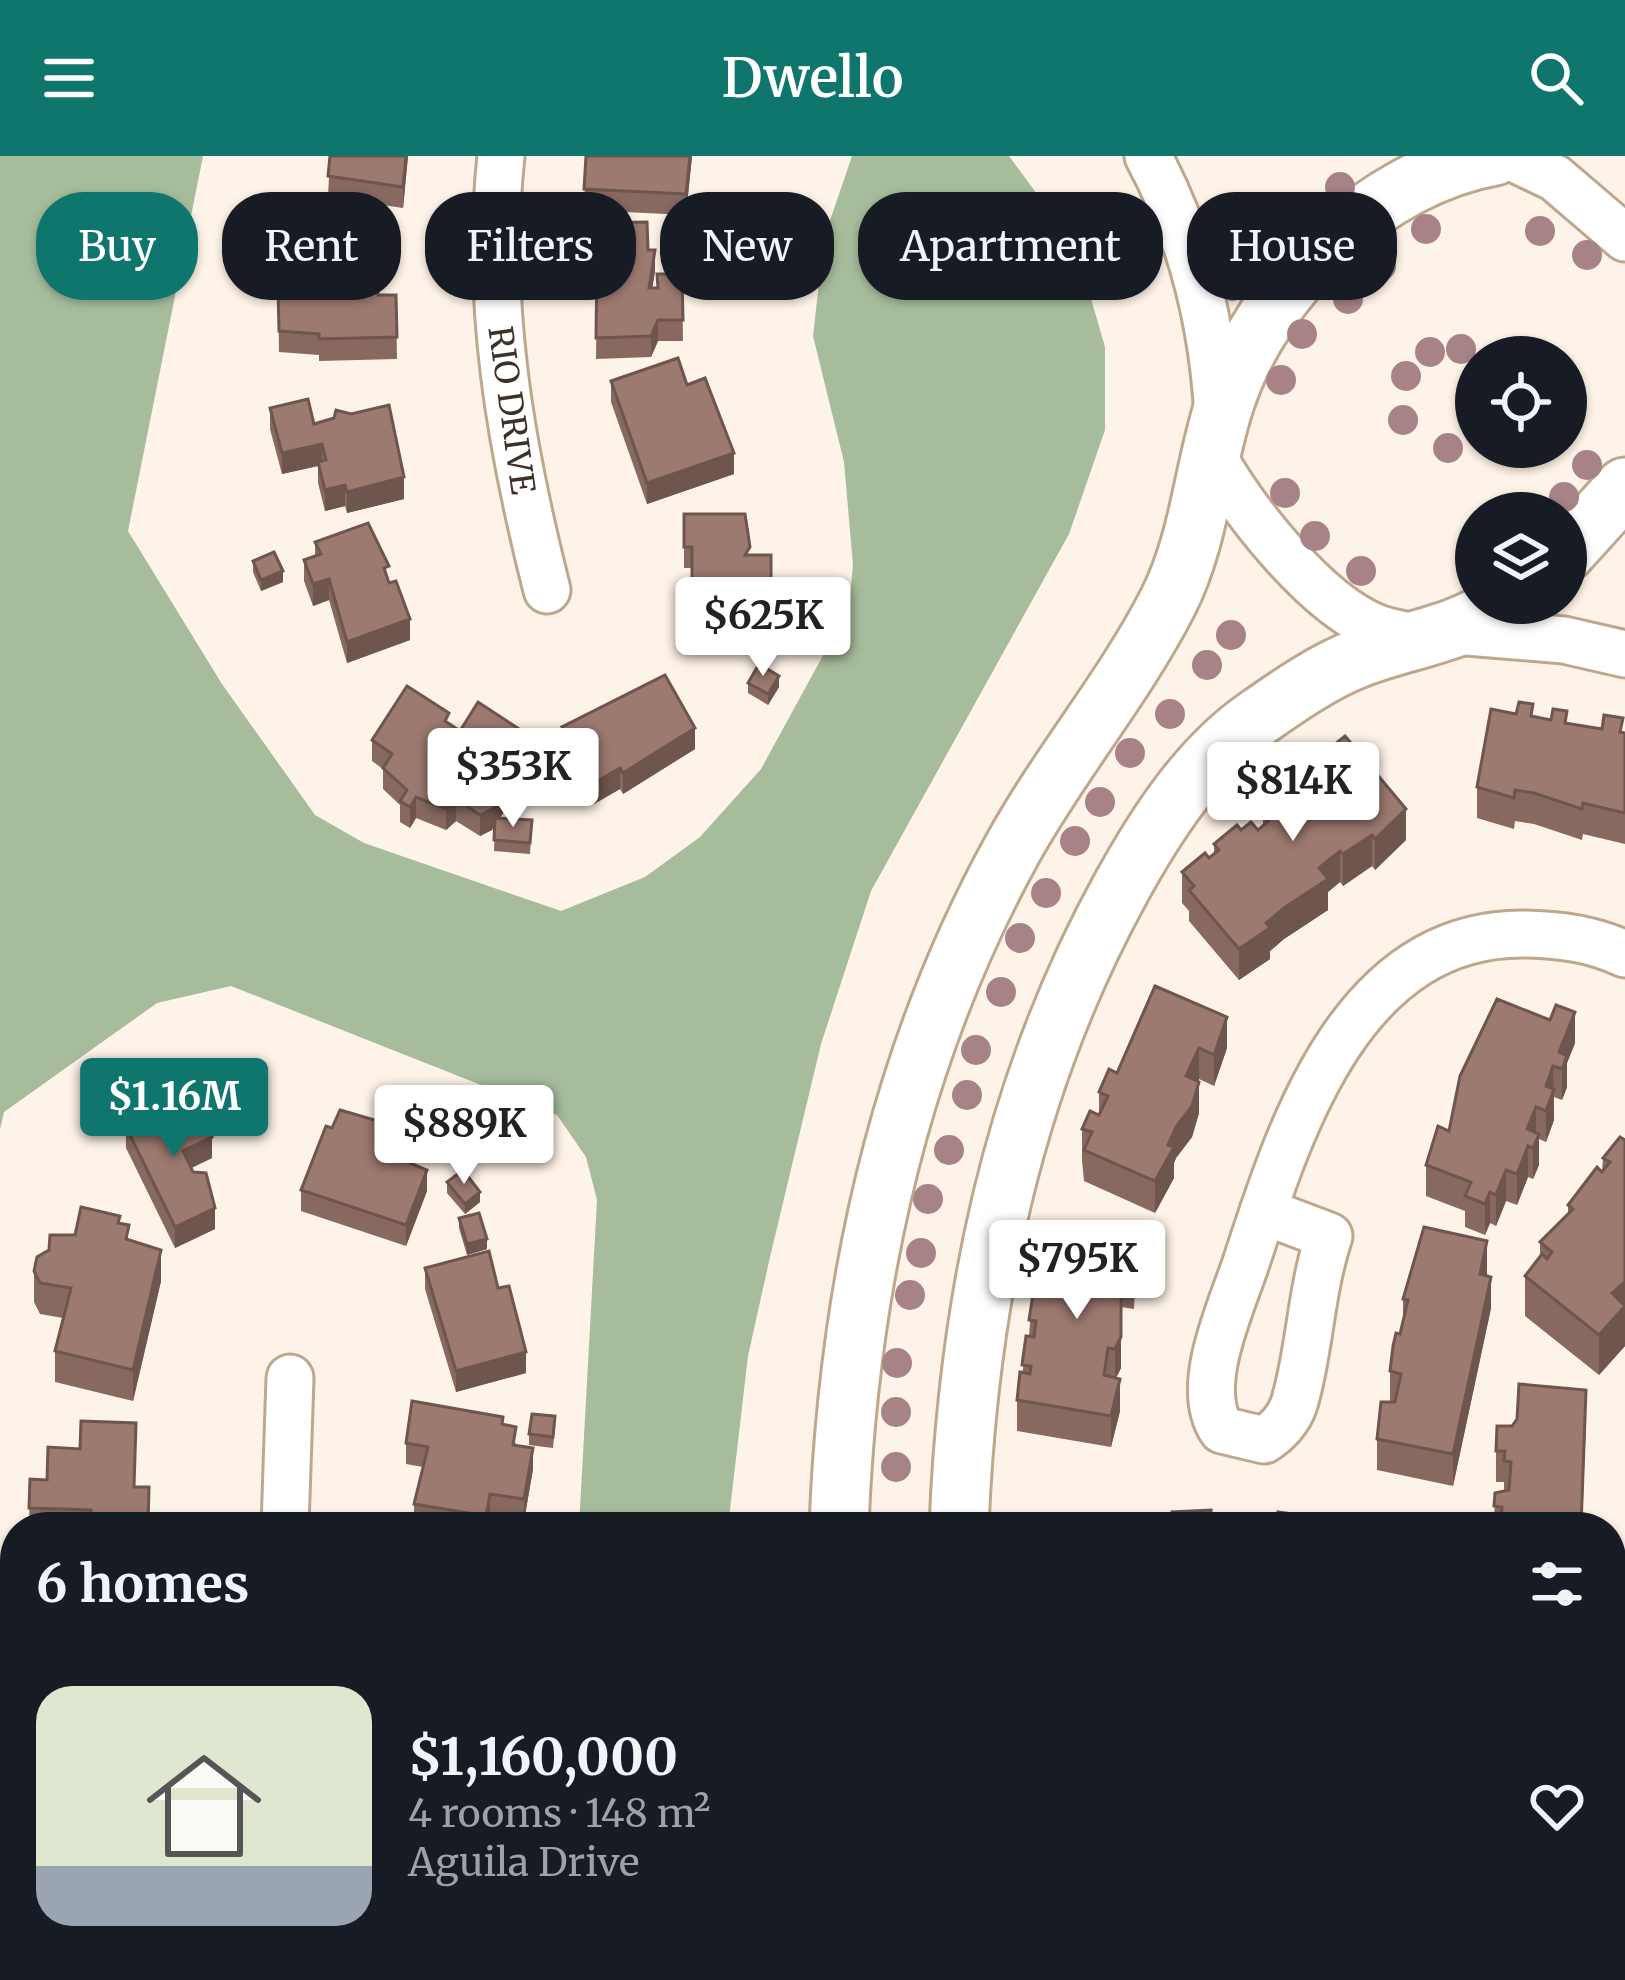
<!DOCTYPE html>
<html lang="en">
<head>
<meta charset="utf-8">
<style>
	body { margin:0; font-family:Merriweather,serif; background:#242831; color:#f1f3f6; height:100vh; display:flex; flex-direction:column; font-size:45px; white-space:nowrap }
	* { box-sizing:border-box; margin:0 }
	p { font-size:39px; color:#9ea1a6 }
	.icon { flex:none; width:66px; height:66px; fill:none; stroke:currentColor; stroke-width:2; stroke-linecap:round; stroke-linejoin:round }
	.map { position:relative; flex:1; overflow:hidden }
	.sheet { position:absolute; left:0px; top:1356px; width:1626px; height:468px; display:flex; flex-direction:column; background:#171b24; border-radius:48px 48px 0 0; box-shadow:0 3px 9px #0004 }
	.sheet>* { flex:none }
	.guide { position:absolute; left:36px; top:36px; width:1554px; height:108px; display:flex; gap:24px }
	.buttons { position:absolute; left:1455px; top:180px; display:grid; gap:24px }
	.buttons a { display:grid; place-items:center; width:132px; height:132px; border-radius:50%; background:#171b24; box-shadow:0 3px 9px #0004; font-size:60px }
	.price { position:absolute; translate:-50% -102px; padding:0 27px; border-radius:12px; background:#fff; color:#222; font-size:39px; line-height:78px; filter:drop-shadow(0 3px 6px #0008) }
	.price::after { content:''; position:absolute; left:50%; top:72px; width:36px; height:27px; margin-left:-18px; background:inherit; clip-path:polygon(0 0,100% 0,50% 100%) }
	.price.current { background:#0f766e; color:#fff }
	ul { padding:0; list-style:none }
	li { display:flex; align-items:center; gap:36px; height:300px; padding:0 36px }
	li span { display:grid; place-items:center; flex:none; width:336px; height:240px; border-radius:36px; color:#555 }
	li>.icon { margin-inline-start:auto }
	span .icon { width:144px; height:144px; fill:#fffc; stroke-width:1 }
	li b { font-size:51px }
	h2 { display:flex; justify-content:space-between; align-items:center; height:144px; padding:0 36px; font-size:51px }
	.tag { padding:0 42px; border-radius:48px; background:#171b24; box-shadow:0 3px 9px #0004; font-size:42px; line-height:108px }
	.tag.current { background:#0f766e; color:#fff }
	header { display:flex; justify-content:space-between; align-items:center; height:156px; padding:0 36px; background:#0f766e; color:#fff; font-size:54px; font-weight:600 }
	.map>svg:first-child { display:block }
	.water { fill:#a6bc9b }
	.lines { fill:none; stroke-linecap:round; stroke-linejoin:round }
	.minor-casing { stroke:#bfa78d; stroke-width:51 }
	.tertiary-casing { stroke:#bfa78d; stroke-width:63 }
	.minor { stroke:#fff; stroke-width:45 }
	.tertiary { stroke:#fff; stroke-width:57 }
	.tree { fill:#a78387 }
	.wall { fill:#876960 }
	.shaded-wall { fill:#6e554e }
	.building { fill:#9d7a70; stroke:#6e554e; stroke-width:3 }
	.labels { text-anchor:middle; stroke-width:9; stroke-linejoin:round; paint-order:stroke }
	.street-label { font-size:33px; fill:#3c3228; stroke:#fff }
</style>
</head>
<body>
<header><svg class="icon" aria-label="menu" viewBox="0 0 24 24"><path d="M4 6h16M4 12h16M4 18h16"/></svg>Dwello<svg class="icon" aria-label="search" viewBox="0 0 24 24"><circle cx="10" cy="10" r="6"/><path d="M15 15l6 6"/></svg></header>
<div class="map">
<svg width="1625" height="1824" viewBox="0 0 1625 1824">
	<rect width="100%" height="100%" fill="#fef3e8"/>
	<g class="water">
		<path d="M0,0H203L128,375L222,528L315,659L364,687L561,755L645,721L700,681L761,613L849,452L853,409L844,306L813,180L824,82L852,0H1009L1076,91L1105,191V274L1069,378L871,735L821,888L770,1101L748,1200L728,1371H579L597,1044L586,1001L557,959L231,830L157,847L4,956L0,973Z"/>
		<path d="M567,1809H719L718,1824H567Z"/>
	</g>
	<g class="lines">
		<g class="minor-casing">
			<g id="minor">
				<path d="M501,0C485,147 511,292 547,434"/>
				<path d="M1148,0C1192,81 1213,170 1218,261"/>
				<path d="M1509,0L1555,22L1625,82"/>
				<path d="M1212,298C1242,354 1316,448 1377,472C1391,477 1407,479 1422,483"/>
				<path d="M1455,475L1564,484L1625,498"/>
				<path d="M1263,1055L1329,1080C1310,1137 1310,1196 1294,1248C1289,1263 1277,1276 1264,1284L1222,1274C1193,1231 1231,1152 1246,1107C1290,972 1352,774 1527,778C1563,779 1592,783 1625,798"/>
				<path d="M285,1371L290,1222"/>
				<path d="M1611,1712L1625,1696"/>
				<path d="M269,1824V1809"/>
			</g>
		</g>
		<g class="tertiary-casing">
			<g id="tertiary">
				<path d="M1566,396L1625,331"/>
				<path d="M839,1371C848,1134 898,900 1013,692C1060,607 1124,532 1168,446C1200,383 1203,313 1225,246C1263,131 1374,21 1495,0"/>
				<path d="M959,1371C968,1147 1012,930 1121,732C1155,670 1198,603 1257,562C1287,541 1324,515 1359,502C1408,483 1458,479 1502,447"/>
				<path d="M836,1824L837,1809"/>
				<path d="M941,1824L942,1809"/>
			</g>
		</g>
		<use href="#minor" class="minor"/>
		<use href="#tertiary" class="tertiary"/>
	</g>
	<g class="tree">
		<circle cx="1340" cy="31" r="15"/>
		<circle cx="1426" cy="73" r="15"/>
		<circle cx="1287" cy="75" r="15"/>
		<circle cx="1540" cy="75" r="15"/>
		<circle cx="1587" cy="99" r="15"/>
		<circle cx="1381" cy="110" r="15"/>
		<circle cx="1232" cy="130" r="15"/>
		<circle cx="1348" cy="143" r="15"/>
		<circle cx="1302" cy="178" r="15"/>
		<circle cx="1461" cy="193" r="15"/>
		<circle cx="1430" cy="196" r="15"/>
		<circle cx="1406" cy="220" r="15"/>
		<circle cx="1281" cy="224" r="15"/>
		<circle cx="1403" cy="264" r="15"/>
		<circle cx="1448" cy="292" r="15"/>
		<circle cx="1587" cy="309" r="15"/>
		<circle cx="1285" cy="337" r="15"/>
		<circle cx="1564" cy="341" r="15"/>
		<circle cx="1315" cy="380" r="15"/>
		<circle cx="1361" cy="415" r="15"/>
		<circle cx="1231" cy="479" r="15"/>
		<circle cx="1207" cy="509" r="15"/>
		<circle cx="1170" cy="558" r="15"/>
		<circle cx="1130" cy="597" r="15"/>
		<circle cx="1100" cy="646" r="15"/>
		<circle cx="1075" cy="685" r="15"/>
		<circle cx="1046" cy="737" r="15"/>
		<circle cx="1020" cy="782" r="15"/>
		<circle cx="1001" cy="836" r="15"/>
		<circle cx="976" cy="894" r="15"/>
		<circle cx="967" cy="939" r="15"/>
		<circle cx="949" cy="994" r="15"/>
		<circle cx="928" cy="1043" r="15"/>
		<circle cx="921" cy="1097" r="15"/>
		<circle cx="910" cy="1139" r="15"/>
		<circle cx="897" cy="1207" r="15"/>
		<circle cx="896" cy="1256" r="15"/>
		<circle cx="896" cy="1311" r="15"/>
	</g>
	<g class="wall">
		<path d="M330,0H408L403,52L328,41Z"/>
		<path d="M586,0H692L686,59L584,54Z"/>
		<path d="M585,67L648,94L655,115L652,132H657L682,117L683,185H658L651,201L596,203L597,128H587Z"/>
		<path d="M278,132L396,139L397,203L319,205V199L279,196Z"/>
		<path d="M611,225L687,229L734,318L647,348L611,246Z"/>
		<path d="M270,252L314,268L404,343L347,357L345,350L325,355L318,327V310L282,318L270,273Z"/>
		<path d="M684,358L750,399H771V465L692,469V412H684Z"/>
		<path d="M315,386L389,427L410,484L347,507L329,444L313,450L304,425V404L315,400Z"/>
		<path d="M253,405L283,426L261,435L253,416Z"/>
		<path d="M748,527L779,531L768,549L748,537Z"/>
		<path d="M1516,558L1625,577V688L1583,678L1582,684L1534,668L1515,665L1514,673L1477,662V631Z"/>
		<path d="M449,568L460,575L519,594L506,614L514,640L500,662L532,664L530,698L494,695L495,669L492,674L480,680L456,665L446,674L416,662L410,672L400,666V649L383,633V613L372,605V584Z"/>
		<path d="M562,571L695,593L623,638L620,633L594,648L562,592Z"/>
		<path d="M1325,596L1406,684L1375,714L1372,710L1343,730L1340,726L1328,736V754L1284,783L1270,795V803L1239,824L1189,765V755L1182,747V716L1214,698V688L1241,674H1258L1263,670V658L1283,653L1293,645V623L1325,605Z"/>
		<path d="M1155,830L1227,892L1214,930L1199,923V957L1192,981L1176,1002L1174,1007V1022L1155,1057L1084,1025L1082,1004V973L1099,959V936L1117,917Z"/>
		<path d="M1550,864L1575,887L1567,907V931L1562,944L1554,941V964L1546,986L1539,983V1009L1533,1023L1528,1021L1517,1049L1506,1045L1496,1070L1490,1067L1485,1079L1465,1071V1055L1426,1040V1009L1449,975Z"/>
		<path d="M126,971L212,1002L191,1012L215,1073L175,1092L126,992Z"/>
		<path d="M332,972L385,976L397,1002L427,1035L406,1090L301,1055V1034Z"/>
		<path d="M1625,984V1190L1599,1219L1525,1160V1120L1540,1101V1086L1568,1059V1049L1602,1016L1603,1002Z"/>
		<path d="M447,1026L480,1046L465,1058L447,1037Z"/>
		<path d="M459,1062L487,1093L467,1099L459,1072Z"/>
		<path d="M120,1067L129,1084L161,1125L133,1245L55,1226V1195L63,1162L40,1158L34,1146V1115L75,1079Z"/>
		<path d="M425,1112L498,1132L526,1217L456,1236L425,1133Z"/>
		<path d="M1136,1114L1134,1153L1121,1151V1212L1116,1222L1120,1255L1111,1291L1017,1275V1244L1029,1180L1033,1127Z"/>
		<path d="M1487,1116L1491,1152L1453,1330L1377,1314V1283L1390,1246V1215L1403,1168V1143Z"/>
		<path d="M1586,1265L1582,1371H1494L1495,1337L1504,1335V1326H1496V1295L1512,1270Z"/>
		<path d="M503,1269L533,1313L524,1365L490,1359L488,1371H426L414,1369V1348L423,1311L406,1308V1287Z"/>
		<path d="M555,1271L553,1292L529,1289V1278Z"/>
		<path d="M30,1323L134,1331L149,1371H29Z"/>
		<path d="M114,1809H181V1817L115,1813Z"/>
		<path d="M362,1809H425L423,1820L362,1819Z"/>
	</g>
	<g class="shaded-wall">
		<path d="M406,0H408L403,52V31Z"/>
		<path d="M690,0H692L686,59V38Z"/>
		<path d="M655,94V115L649,154V132Z"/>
		<path d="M658,164V185L651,201V180Z"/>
		<path d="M322,288V309L282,318V297Z"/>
		<path d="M734,297V318L647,348V327Z"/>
		<path d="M404,321V343L347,357V336Z"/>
		<path d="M345,329V350L325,355V334Z"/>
		<path d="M283,415V426L261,435V424Z"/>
		<path d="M329,423V444L313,450V428Z"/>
		<path d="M410,463V484L347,507V486Z"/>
		<path d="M779,520V531L768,549V538Z"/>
		<path d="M695,572V593L623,638V617Z"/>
		<path d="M519,573V594L497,629V608Z"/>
		<path d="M620,612V633L594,648V627Z"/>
		<path d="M514,619V640L492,674L480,680V659Z"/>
		<path d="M416,641V662L410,672V651Z"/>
		<path d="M456,643V665L446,674V653Z"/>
		<path d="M1406,653V684L1375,714V683Z"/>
		<path d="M1372,679V710L1343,730V698Z"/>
		<path d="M1340,695V726L1328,736V754L1284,783L1270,795V803L1239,824V793L1319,712Z"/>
		<path d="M1575,856V887L1567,907V931L1562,944V913L1559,896Z"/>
		<path d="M1227,861V892L1214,930V899Z"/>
		<path d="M1199,892V923L1186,952V920Z"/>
		<path d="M1553,910L1554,964L1546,986V930Z"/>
		<path d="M1199,926V957L1192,981L1176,1002L1174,1007V1022L1155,1057V1025L1168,989Z"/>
		<path d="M1536,951V982L1528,990V1021L1517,1049V1018L1527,973Z"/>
		<path d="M1539,978V1009L1533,1023V992Z"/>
		<path d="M212,981V1002L183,1016V995Z"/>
		<path d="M397,981V1002L390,999Z"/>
		<path d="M427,1014V1035L406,1090V1069Z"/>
		<path d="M1506,1014V1045L1496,1070V1039Z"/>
		<path d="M480,1036V1046L465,1058V1048Z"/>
		<path d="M1490,1036V1067L1485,1079V1048Z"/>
		<path d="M215,1052V1073L175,1092V1071Z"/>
		<path d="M487,1083V1093L467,1099V1088Z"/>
		<path d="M1487,1085V1116L1480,1149V1118Z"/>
		<path d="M161,1094V1125L133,1245V1214Z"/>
		<path d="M1491,1121V1152L1453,1330V1298Z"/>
		<path d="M1625,1126V1190L1599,1219V1179L1612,1137Z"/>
		<path d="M1121,1181V1212L1115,1224V1193Z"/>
		<path d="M526,1196V1217L456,1236V1215Z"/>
		<path d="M1120,1223V1255L1111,1291V1260Z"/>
		<path d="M533,1292V1313L524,1365V1343Z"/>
		<path d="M490,1338V1359L488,1371H486Z"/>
	</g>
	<g class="building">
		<path d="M330,0H406L403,31L328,20Z"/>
		<path d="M586,0H690L686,38L584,33Z"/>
		<path d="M647,66L648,94H655L649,132H658L657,118H669L668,112L682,117L683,164H658L651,180L596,182L597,106H587L585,67Z"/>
		<path d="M377,77L378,139H396L397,181L319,183V178L279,175L278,132H293L292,79Z"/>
		<path d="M678,202L687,229L705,222L734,297L647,327L611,225Z"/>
		<path d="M308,243L314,268L334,262L336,254L351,258L389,249L404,321L347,336L345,329L325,334L318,306L326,304L322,288L282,297L270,252Z"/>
		<path d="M684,358H745L750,391L745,399H771V444L692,448V391H684Z"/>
		<path d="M368,367L389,410L384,412L389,427L396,425L410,463L347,486L329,423L313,428L304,404L321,398L315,386Z"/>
		<path d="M274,396L283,415L261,424L253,405Z"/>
		<path d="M759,508L779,520L768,538L748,527Z"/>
		<path d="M665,519L695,572L623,617L620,612L594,627L562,571Z"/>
		<path d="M407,530L449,557L445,565L460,575L478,546L519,573L497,608L514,619L492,653L480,659L456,643L446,653L416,641L410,651L400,645L407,634L383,612L392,598L372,584Z"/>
		<path d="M1519,546L1533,548L1531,560L1551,564L1553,553L1567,555L1565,567L1602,573L1604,559L1623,562L1620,576L1625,577V657L1583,647L1582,653L1534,637L1515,634L1514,642L1477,631L1491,553L1516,558Z"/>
		<path d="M1345,580L1406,653L1375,683L1372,679L1343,698L1340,695L1319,712L1328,723L1284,752L1266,767L1270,772L1239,793L1189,734L1194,730L1182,716L1205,697L1209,702L1219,694L1214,688L1237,669L1241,674L1251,666L1258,674L1268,665L1263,658L1277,646L1283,653L1299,640L1293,623L1317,602L1322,608L1330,602L1325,596Z"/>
		<path d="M495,662L532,664L530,687L494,684Z"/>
		<path d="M1155,830L1227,861L1214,899L1199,892L1186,920L1199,926L1192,950L1176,971L1168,989L1174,991L1155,1025L1084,994L1092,976L1082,973L1090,955L1099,959L1108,940L1099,936L1109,913L1117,917Z"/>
		<path d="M1497,843L1550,864L1556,849L1575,856L1559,896L1567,900L1562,913L1553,910L1546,930L1554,933L1546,955L1536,951L1527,973L1539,978L1533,992L1528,990L1517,1018L1506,1014L1496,1039L1490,1036L1485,1048L1465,1040L1471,1026L1426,1009L1438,970L1449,975L1460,920Z"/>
		<path d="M183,943L194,964L202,960L212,981L183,995L193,1016L206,1017L215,1052L175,1071L126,971Z"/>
		<path d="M340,954L385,967L382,975L397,981L390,999L427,1014L406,1069L301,1034L326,970L332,972Z"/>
		<path d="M1620,981L1625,984V1126L1612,1137L1625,1150L1599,1179L1525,1120L1542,1098L1547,1103L1552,1096L1540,1086L1573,1053L1568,1049L1597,1011L1602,1016L1610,1006L1603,1002Z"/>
		<path d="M463,1014L480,1036L465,1048L447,1026Z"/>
		<path d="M81,1051L120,1060L118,1067L129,1069L126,1083L161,1094L133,1214L55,1195L71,1132L40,1127L34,1115L37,1101L49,1094L50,1079H75Z"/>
		<path d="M479,1057L487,1083L467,1088L459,1062Z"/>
		<path d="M1424,1071L1487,1085L1480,1118L1491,1121L1453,1298L1377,1283L1381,1246H1395L1401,1218L1390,1215L1393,1190L1396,1177L1400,1178L1408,1144L1403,1143Z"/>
		<path d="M1058,1073L1136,1083L1134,1122L1121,1120V1181L1115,1193L1108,1192L1104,1219L1120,1223L1111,1260L1017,1244L1020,1216L1030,1218L1031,1210L1022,1209L1026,1180L1034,1181L1036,1165L1029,1164L1033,1138L1041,1139L1043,1129L1033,1127L1036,1108L1045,1109L1047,1094H1055Z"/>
		<path d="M489,1095L498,1132L509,1130L526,1196L456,1215L425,1112Z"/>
		<path d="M1519,1228L1586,1234L1581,1371H1501L1502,1351L1494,1350L1495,1337L1509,1334L1511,1306L1504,1305L1505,1295H1496L1497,1270H1512L1517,1263Z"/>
		<path d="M412,1245L503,1261L502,1268L516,1271L513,1289L533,1292L524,1343L490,1338L486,1360L414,1348L428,1291L406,1287Z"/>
		<path d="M532,1258L555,1260L553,1281L529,1278Z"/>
		<path d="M81,1265L136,1267L134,1331H149L148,1371L91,1370V1354L29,1352L30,1323L47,1324L48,1291L80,1293Z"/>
		<path d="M1211,1354V1358L1246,1363V1369L1276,1370L1278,1356L1314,1361V1371H1171L1172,1356Z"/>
		<path d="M1625,1807V1824H1567Z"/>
	</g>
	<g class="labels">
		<g class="street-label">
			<text transform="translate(512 254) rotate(82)" y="12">RIO DRIVE</text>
		</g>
	</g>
</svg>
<div class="buttons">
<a><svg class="icon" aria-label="locate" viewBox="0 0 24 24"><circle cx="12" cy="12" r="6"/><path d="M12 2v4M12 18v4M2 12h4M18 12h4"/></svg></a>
<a><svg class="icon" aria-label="layers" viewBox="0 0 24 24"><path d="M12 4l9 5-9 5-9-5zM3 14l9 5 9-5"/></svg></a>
</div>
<b class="price" style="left:763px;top:523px">$625K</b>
<b class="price" style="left:513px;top:674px">$353K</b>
<b class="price" style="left:1293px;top:688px">$814K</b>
<b class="price current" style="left:174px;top:1004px">$1.16M</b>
<b class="price" style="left:464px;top:1031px">$889K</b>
<b class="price" style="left:1077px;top:1166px">$795K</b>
<div class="guide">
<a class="tag current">Buy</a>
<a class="tag">Rent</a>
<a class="tag">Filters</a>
<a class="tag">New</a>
<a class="tag">Apartment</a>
<a class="tag">House</a>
</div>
<section class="sheet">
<h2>6 homes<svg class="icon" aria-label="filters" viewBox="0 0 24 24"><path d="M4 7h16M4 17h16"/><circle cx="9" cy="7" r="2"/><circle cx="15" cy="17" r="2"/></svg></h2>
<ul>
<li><span style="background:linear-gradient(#dfe7d0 75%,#9aa5b1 0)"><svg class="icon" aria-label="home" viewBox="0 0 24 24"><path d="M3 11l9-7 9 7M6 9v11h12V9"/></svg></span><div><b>$1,160,000</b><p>4 rooms · 148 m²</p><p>Aguila Drive</p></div><svg class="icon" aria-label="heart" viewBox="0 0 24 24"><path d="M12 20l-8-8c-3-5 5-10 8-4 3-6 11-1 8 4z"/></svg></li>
</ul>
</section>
</div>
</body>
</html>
